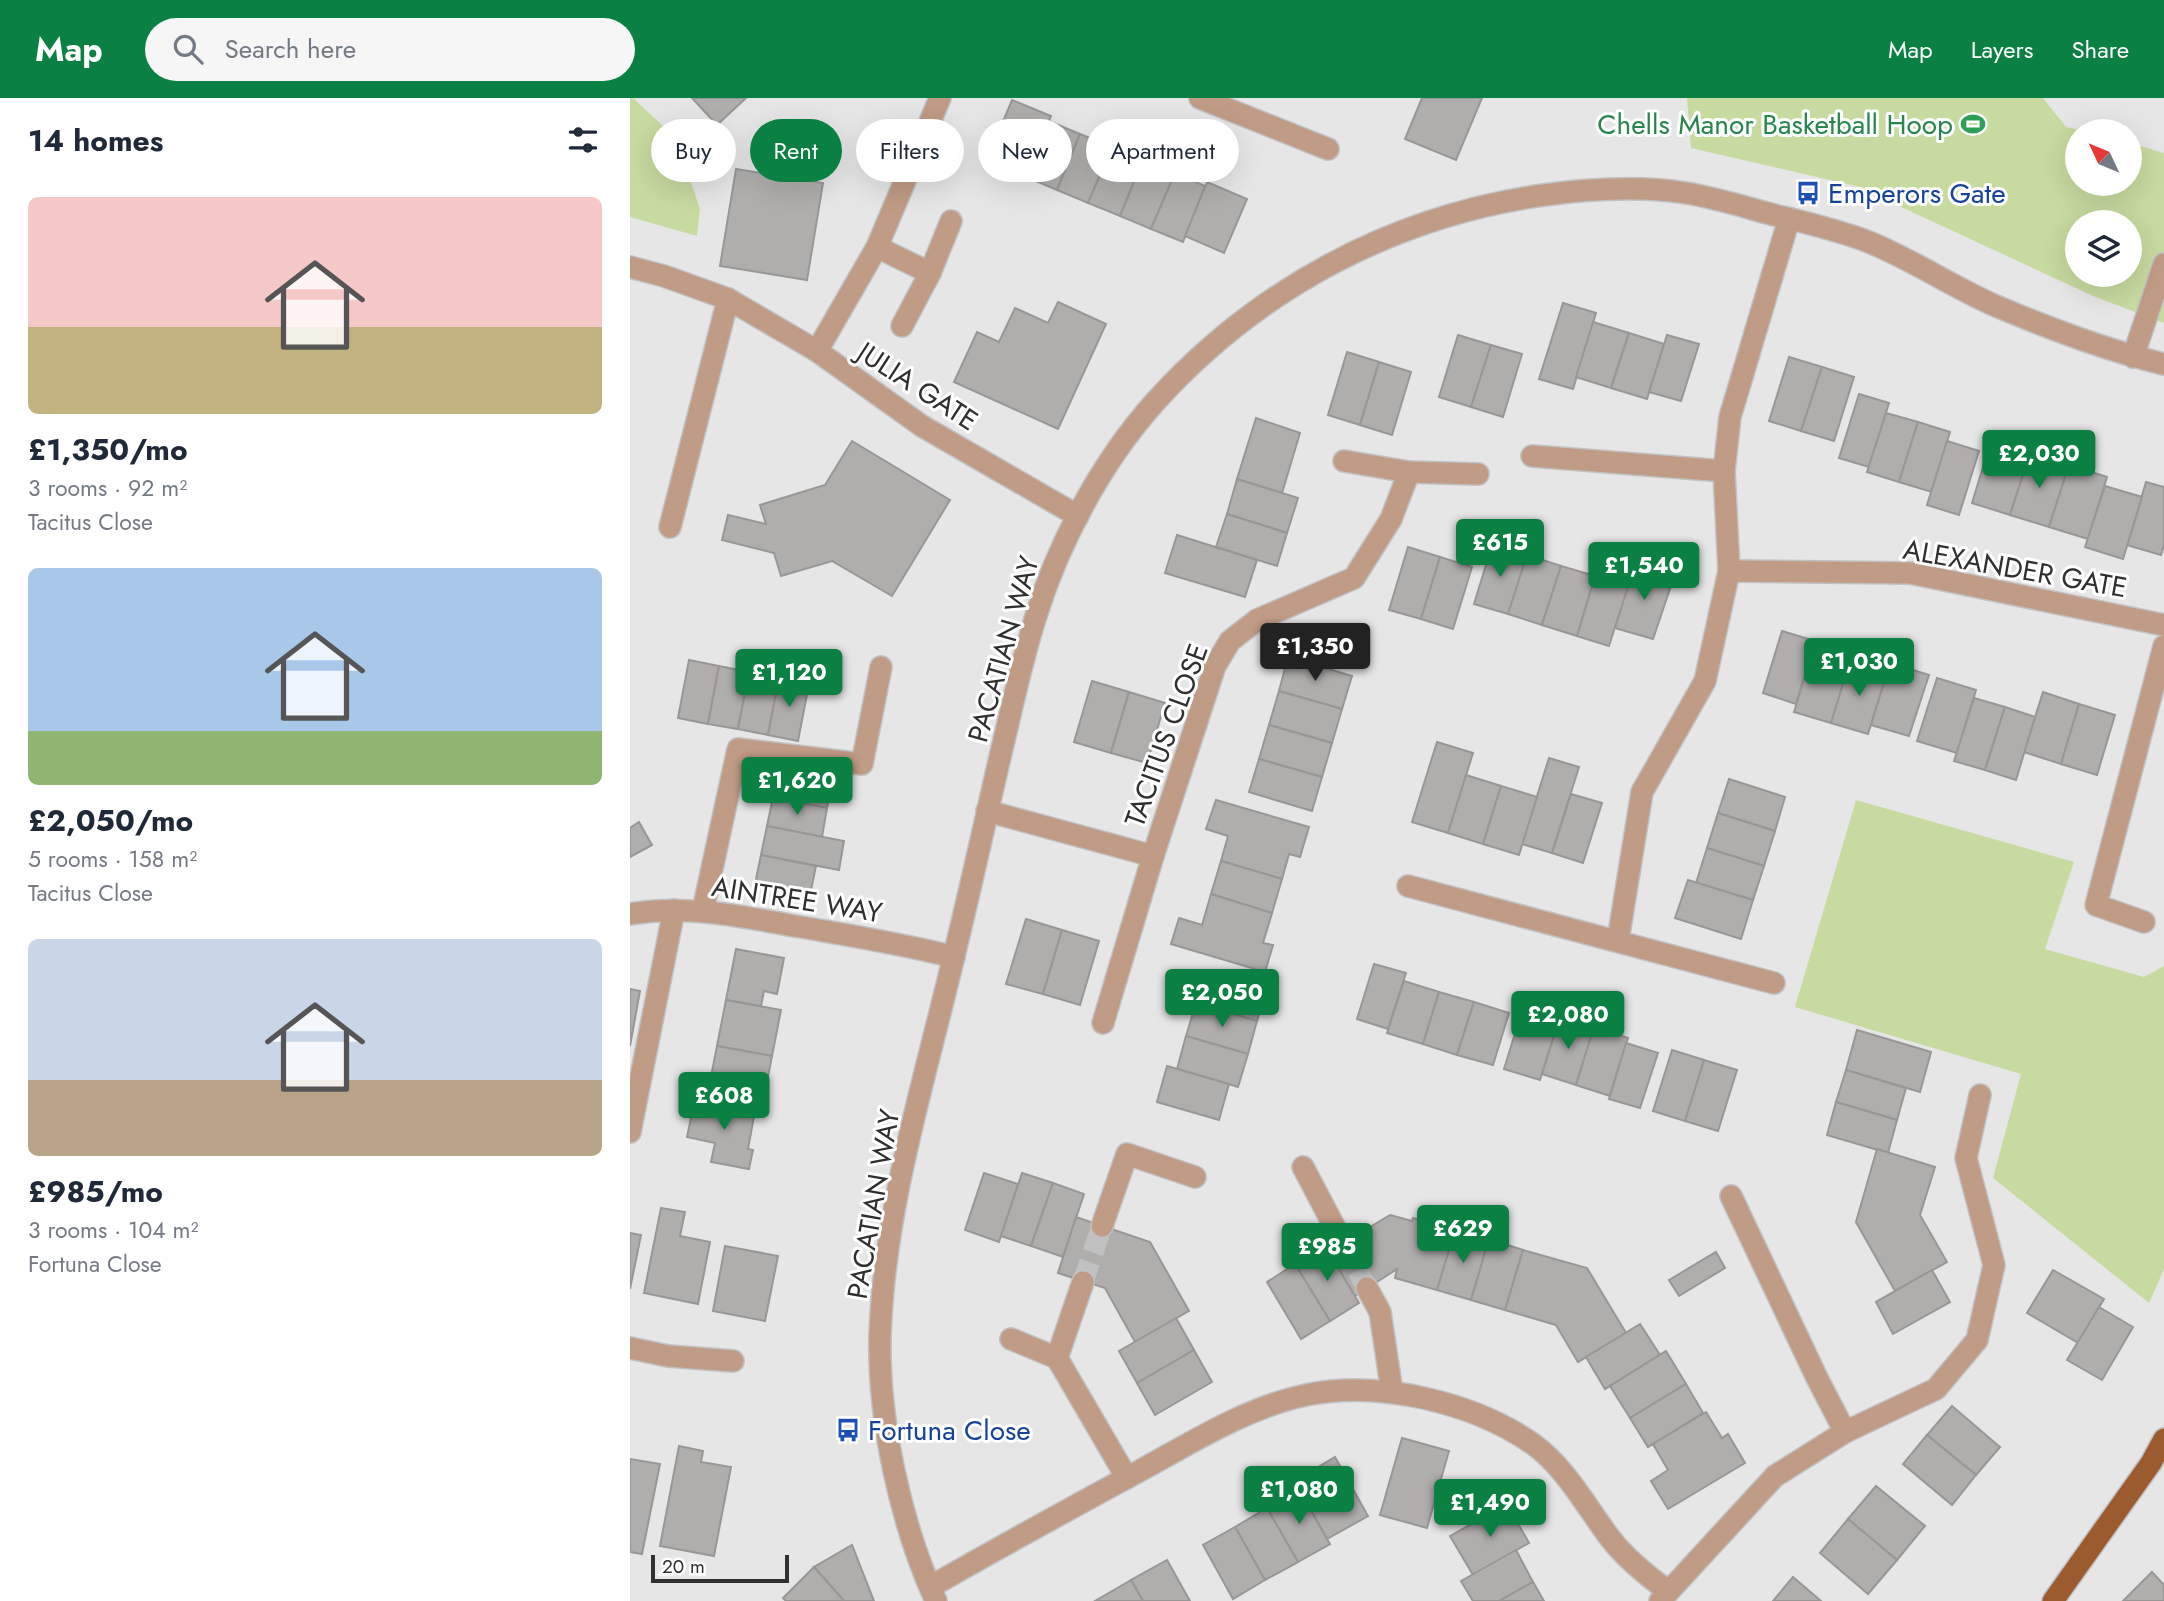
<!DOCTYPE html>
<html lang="en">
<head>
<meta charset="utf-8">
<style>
	body { margin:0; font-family:Jost,sans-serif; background:#f6f6f7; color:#1f2937; height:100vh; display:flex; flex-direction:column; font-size:26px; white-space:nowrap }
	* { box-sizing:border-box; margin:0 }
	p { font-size:23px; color:#747a83 }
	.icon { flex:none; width:38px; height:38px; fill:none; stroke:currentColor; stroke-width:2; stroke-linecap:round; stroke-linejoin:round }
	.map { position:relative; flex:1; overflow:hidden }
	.side { display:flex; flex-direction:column; background:#fff; width:630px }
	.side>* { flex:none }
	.banner { position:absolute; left:21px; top:21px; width:665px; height:63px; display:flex; gap:14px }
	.needle { width:46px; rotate:314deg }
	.controls { position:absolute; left:1435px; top:21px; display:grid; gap:14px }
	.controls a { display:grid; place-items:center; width:77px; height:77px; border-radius:50%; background:#fff; box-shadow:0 7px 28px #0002; font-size:35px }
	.scale { position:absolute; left:21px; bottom:18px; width:138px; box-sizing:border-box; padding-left:7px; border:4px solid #2f2f2f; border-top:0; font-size:19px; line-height:24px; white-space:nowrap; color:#2f2f2f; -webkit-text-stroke:5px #fff; paint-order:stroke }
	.price { position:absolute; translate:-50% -60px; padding:0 16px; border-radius:7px; background:#0b8043; color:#fff; font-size:23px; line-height:46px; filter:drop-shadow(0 2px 4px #0008) }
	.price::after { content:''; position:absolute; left:50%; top:42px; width:21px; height:16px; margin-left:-10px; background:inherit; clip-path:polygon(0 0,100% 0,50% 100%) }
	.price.selected { background:#222; color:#fff }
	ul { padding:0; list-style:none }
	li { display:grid; align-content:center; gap:14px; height:371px; padding:0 28px }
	li span { display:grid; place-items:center; height:217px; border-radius:10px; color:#555 }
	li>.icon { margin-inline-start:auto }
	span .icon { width:126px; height:126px; fill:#fffc; stroke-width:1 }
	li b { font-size:30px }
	h2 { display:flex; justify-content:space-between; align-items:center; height:84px; padding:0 28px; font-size:30px }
	.chip { padding:0 24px; border-radius:32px; background:#fff; box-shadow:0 7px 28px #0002; font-size:24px; line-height:63px }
	.chip.selected { background:#0b8043; color:#fff }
	header { display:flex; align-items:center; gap:42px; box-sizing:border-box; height:98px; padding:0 35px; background:#0b8043; color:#fff }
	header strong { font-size:33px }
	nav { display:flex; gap:38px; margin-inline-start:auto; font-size:24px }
	.search { width:490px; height:63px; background:#f6f6f7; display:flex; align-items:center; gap:18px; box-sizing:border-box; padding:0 24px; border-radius:38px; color:#747a83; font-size:26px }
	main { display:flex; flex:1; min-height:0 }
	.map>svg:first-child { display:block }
	.green { fill:#c7da9f; fill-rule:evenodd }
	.building { fill:#afaead; stroke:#989796; stroke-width:2 }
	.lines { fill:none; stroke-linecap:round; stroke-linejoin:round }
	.minor-tunnel { stroke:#c1c1c2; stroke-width:21; stroke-dasharray:21 10; stroke-linecap:butt }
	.minor-casing { stroke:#c1c1c2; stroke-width:24 }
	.major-casing { stroke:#c1c1c2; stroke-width:24 }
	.minor { stroke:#c09b85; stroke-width:21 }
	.major { stroke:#9b5b2f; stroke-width:21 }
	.labels { text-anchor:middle; stroke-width:6; stroke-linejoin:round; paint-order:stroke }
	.leisure-label { font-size:28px; fill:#27864d; stroke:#fff; text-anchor:end }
	.transit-label { font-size:28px; fill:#164399; stroke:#fff; text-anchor:start }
	.street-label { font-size:28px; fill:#2f2f2f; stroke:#fff }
</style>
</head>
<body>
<header>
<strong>Map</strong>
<div class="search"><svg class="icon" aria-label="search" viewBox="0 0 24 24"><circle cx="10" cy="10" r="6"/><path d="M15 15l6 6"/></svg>Search here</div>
<nav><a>Map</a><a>Layers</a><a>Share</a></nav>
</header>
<main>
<section class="side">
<h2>14 homes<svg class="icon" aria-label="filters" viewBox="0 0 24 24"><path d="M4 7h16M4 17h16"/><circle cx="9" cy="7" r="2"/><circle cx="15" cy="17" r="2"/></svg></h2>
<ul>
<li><span style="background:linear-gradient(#f6c9c9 60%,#c2b280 0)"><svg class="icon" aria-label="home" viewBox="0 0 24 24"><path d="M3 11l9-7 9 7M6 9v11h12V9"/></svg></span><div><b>£1,350/mo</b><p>3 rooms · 92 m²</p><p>Tacitus Close</p></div></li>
<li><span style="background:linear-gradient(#a9c7e8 75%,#8fb573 0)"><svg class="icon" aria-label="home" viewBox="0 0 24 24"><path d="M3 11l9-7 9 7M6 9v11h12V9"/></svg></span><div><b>£2,050/mo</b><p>5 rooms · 158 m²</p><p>Tacitus Close</p></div></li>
<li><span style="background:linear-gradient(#c9d6e8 65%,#b9a48a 0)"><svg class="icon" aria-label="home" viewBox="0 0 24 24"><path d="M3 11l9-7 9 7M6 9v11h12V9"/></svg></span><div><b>£985/mo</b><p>3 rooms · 104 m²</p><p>Fortuna Close</p></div></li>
</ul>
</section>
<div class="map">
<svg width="1534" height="1503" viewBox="0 0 1534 1503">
	<rect width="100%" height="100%" fill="#e6e6e7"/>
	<g class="green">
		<path d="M0,0L4,1L35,30L53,61L70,111L67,138L0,119Z"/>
		<path d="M1057,0H1413L1436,29L1454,33H1447V86H1500V45L1534,55V225L1463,198L1226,88L1061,50ZM1447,124H1500V177H1447Z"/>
		<path d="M1226,702L1444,764L1415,851L1514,879L1534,868V1171L1519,1205L1363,1080L1391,976L1165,909Z"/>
	</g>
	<g class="building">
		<path d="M62,0H116L87,27Z"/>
		<path d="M792,0H852L826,62L775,41Z"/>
		<path d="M382,2L421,18L398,74L359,57Z"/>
		<path d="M419,23L450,36L427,92L396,79Z"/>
		<path d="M450,36L482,49L458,105L427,92Z"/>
		<path d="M482,49L513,62L490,118L458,105Z"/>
		<path d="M513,62L545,75L521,131L490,118Z"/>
		<path d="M106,71L193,85L177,182L90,168Z"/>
		<path d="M545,75L575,88L553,144L521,131Z"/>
		<path d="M577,84L617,101L594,155L555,138Z"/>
		<path d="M428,204L476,226L428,331L324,284L347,234L369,244L385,210L418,225Z"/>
		<path d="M933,205L966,215L943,291L909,281Z"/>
		<path d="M963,224L999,235L981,290L946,279Z"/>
		<path d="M999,235L1034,246L1017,301L981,290Z"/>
		<path d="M828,237L861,247L841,309L809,299Z"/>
		<path d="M1037,237L1069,246L1051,303L1019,294Z"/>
		<path d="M861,247L892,256L873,319L841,309Z"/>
		<path d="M717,254L749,264L730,327L698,317Z"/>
		<path d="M1159,259L1192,269L1171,333L1139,323Z"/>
		<path d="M749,264L781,274L762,337L730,327Z"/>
		<path d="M1192,269L1224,279L1204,343L1171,333Z"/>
		<path d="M1229,296L1259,305L1239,369L1209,360Z"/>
		<path d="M1256,315L1288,324L1269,384L1237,374Z"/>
		<path d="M626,320L670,335L652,395L607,381Z"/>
		<path d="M1288,324L1320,334L1302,394L1269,384Z"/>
		<path d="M222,343L320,402L262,498L202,463L151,478L144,455L92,442L98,417L136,426L130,407L195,387Z"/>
		<path d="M1317,343L1349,353L1329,417L1297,407Z"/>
		<path d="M1361,343L1400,355L1380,417L1342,405Z"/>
		<path d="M1400,355L1439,367L1419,429L1380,417Z"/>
		<path d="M1439,367L1477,379L1458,441L1419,429Z"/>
		<path d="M607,381L668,400L657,435L597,416Z"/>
		<path d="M1516,384L1534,389V447L1531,457L1497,447Z"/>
		<path d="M1475,388L1512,399L1493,461L1455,449Z"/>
		<path d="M597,416L657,435L647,468L586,449Z"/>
		<path d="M547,437L627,462L615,499L535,475Z"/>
		<path d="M862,447L897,457L878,516L844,506Z"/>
		<path d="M778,449L810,459L791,521L759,512Z"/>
		<path d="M897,457L931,468L912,527L878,516Z"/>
		<path d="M810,459L842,469L823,531L791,521Z"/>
		<path d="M1004,466L1044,479L1023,541L985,530Z"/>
		<path d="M931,468L965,478L947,538L912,527Z"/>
		<path d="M968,469L1001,479L979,548L947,538Z"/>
		<path d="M1152,533L1185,543L1166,606L1133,595Z"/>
		<path d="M1183,552L1220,563L1201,625L1164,614Z"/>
		<path d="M658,559L722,578L712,611L649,593Z"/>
		<path d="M59,562L89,568L78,626L48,620Z"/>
		<path d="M1220,563L1257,575L1238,636L1201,625Z"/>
		<path d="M1260,565L1299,577L1279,638L1241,627Z"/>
		<path d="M89,568L119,574L108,631L78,626Z"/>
		<path d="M119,574L149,580L138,637L108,631Z"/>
		<path d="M149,580L179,586L168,643L138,637Z"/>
		<path d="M1307,580L1346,592L1327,655L1287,643Z"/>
		<path d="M462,583L499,594L481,655L444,644Z"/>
		<path d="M649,593L712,611L702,645L639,627Z"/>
		<path d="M499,594L535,605L517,665L481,655Z"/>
		<path d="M1413,594L1449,606L1431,666L1394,654Z"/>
		<path d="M1344,600L1375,609L1355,672L1324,663Z"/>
		<path d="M1449,606L1485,617L1467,677L1431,666Z"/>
		<path d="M1375,609L1405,619L1386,682L1355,672Z"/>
		<path d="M639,627L702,645L692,679L629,661Z"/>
		<path d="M807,644L843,655L818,735L782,724Z"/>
		<path d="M919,660L949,669L922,755L892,746Z"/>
		<path d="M629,661L692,679L682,713L619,694Z"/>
		<path d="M148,670L203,680L197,710L143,699Z"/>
		<path d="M836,677L871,688L853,746L818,735Z"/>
		<path d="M1099,681L1155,699L1145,733L1088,715Z"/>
		<path d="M871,688L907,699L889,757L853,746Z"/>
		<path d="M941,696L972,705L953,765L922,755Z"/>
		<path d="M143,699L197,710L192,739L137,728Z"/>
		<path d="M586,702L679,729L670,759L659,756L652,781L591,763L598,738L576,731Z"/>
		<path d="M1088,715L1145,733L1134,768L1077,750Z"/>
		<path d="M9,724L22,747L0,759V730Z"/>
		<path d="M137,728L214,743L209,772L131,757Z"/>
		<path d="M1077,750L1134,768L1123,802L1066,785Z"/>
		<path d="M131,757L186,768L180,797L125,786Z"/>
		<path d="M591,763L652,781L642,815L581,796Z"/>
		<path d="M1058,782L1123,802L1111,841L1045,820Z"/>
		<path d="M581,796L642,815L633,845L643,847L635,874L541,846L549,820L572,827Z"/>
		<path d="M396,821L432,832L413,896L376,886Z"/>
		<path d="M432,832L469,843L450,907L413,896Z"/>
		<path d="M106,851L154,860L147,896L134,893L131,908L96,902Z"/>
		<path d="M744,866L776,875L758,931L727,921Z"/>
		<path d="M576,872L637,890L627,923L566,905Z"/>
		<path d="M774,883L809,894L793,946L757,935Z"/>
		<path d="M0,891L10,893L0,948Z"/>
		<path d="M809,894L844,904L827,957L793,946Z"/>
		<path d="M96,902L151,912L142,958L87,948Z"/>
		<path d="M844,904L879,915L863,967L827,957Z"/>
		<path d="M566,905L627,923L618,956L556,938Z"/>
		<path d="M891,916L927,927L910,982L874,971Z"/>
		<path d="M930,919L964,929L946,987L912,976Z"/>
		<path d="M964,929L998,940L980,998L946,987Z"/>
		<path d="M1227,932L1301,954L1290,994L1216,972Z"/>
		<path d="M556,938L618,956L608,989L547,971Z"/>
		<path d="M996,945L1028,955L1010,1010L979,1001Z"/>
		<path d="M87,948L142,958L133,1005L78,994Z"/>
		<path d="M1042,952L1074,962L1055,1023L1023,1013Z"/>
		<path d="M1074,962L1107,972L1088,1033L1055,1023Z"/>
		<path d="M537,968L599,986L589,1022L527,1004Z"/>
		<path d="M1216,972L1276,990L1267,1022L1206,1004Z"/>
		<path d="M65,1001L125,1013L118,1051L123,1052L119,1071L81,1064L85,1045L57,1039Z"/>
		<path d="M1206,1004L1267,1022L1258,1055L1197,1037Z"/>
		<path d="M1247,1051L1305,1069L1290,1117L1317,1164L1265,1193L1226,1124Z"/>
		<path d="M354,1075L388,1086L369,1144L335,1132Z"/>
		<path d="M392,1075L423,1085L401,1148L371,1138Z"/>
		<path d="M423,1085L454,1096L433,1159L401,1148Z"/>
		<path d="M31,1110L55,1114L50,1138L80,1144L68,1206L14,1195Z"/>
		<path d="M760,1117L782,1123L783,1120L825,1132L807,1192L765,1180L767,1171L725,1198L698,1154Z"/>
		<path d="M446,1119L520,1144L559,1213L505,1244L475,1190L428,1175Z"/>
		<path d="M825,1132L859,1141L841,1202L807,1192Z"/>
		<path d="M0,1135L11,1137L0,1191Z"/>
		<path d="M859,1141L893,1152L875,1212L841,1202Z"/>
		<path d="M95,1148L148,1158L135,1223L83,1213Z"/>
		<path d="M695,1148L729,1205L700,1223L665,1166Z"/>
		<path d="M893,1152L957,1170L996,1235L948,1264L926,1227L875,1212Z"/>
		<path d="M1086,1154L1095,1170L1049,1198L1039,1182Z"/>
		<path d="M665,1166L700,1223L671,1241L637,1184Z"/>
		<path d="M1302,1172L1320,1204L1263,1236L1246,1204Z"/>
		<path d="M1423,1172L1474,1201L1448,1245L1397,1215Z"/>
		<path d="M1469,1209L1503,1229L1472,1282L1437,1262Z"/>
		<path d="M546,1220L564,1252L507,1285L489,1253Z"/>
		<path d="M1010,1226L1030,1257L975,1291L956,1259Z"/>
		<path d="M564,1252L582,1284L525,1317L507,1285Z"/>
		<path d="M1036,1253L1056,1286L1000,1320L980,1288Z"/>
		<path d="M1056,1286L1073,1315L1018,1349L1000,1320Z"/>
		<path d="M1322,1308L1370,1349L1346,1377L1297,1337Z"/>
		<path d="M1076,1314L1092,1340L1098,1336L1115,1365L1038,1411L1021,1383L1038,1372L1023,1346Z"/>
		<path d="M1297,1337L1346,1377L1322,1407L1273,1366Z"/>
		<path d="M772,1340L819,1353L797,1430L750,1417Z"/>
		<path d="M49,1348L73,1353L71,1364L101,1369L84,1458L30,1448Z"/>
		<path d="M705,1359L738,1418L697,1441L665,1383Z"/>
		<path d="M0,1361L30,1366L12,1456L0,1454Z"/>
		<path d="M1246,1388L1295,1428L1267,1462L1218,1421Z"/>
		<path d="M669,1392L700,1446L668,1464L637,1410Z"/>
		<path d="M877,1406L899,1445L843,1477L820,1438Z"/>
		<path d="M637,1410L668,1464L635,1482L605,1429Z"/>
		<path d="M1218,1421L1267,1462L1238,1496L1190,1455Z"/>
		<path d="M605,1429L635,1482L603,1501L573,1447Z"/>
		<path d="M222,1447L244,1503H214L184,1469Z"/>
		<path d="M886,1452L903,1484L869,1503H843L831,1483Z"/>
		<path d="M537,1462L560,1503H513L501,1482Z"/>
		<path d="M184,1469L214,1503H156L153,1500Z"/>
		<path d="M1522,1474L1534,1487V1503H1493Z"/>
		<path d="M1163,1479L1191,1503H1143Z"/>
		<path d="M501,1482L513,1503H465Z"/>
		<path d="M903,1484L914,1503H869Z"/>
	</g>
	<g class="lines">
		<g class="minor-tunnel">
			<path d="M713,1145L737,1190"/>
			<path d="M453,1184L472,1128"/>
		</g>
		<g class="minor-casing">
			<g id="minor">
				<path d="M570,0L698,51"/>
				<path d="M247,149L300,175"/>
				<path d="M0,169L34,178L98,201L187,253L292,328L448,418"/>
				<path d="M272,228L300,175L321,123"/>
				<path d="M187,253L247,149L310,0"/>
				<path d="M1503,259L1534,166"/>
				<path d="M902,358L1094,373"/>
				<path d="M714,363L779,374L848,376"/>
				<path d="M40,429L98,201"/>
				<path d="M1099,473L1280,475L1534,527"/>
				<path d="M357,713L523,758"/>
				<path d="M778,788L1144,885"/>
				<path d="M73,812L108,651L232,666L251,569"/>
				<path d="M0,816C58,806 114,819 171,829C222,838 273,846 324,859"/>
				<path d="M1514,824L1466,807L1534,548"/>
				<path d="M988,842L1012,694L1075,583L1099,473L1094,373L1100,319L1159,121"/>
				<path d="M473,925L523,758L585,568L600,543L627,522L724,480L761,421L779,374"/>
				<path d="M0,1034L44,812"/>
				<path d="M673,1069L713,1145"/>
				<path d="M1101,1098L1187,1280L1215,1334"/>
				<path d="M472,1128L497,1056L565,1079"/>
				<path d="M737,1190L750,1214L762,1294"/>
				<path d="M381,1241L427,1260L497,1380"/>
				<path d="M0,1250L38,1258L103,1263"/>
				<path d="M427,1260L453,1184"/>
				<path d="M300,1489C370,1449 441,1410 513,1371C564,1343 618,1309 676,1297C748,1282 843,1304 903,1346C935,1369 956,1408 980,1440C996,1461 1016,1477 1038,1493"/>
				<path d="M306,1503C271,1427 248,1322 250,1238C254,1112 293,988 322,866C339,797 354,728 370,659C381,613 391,566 405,521C428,445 472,363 525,304C627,191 763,118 914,97C958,91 1012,88 1056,95C1087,100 1118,110 1148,118C1178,125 1210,133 1239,144C1283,162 1323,189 1366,208C1418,230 1479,253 1534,266"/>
				<path d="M1030,1503L1145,1378L1215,1334L1306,1291L1347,1242L1364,1167L1336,1060L1350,997"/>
			</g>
		</g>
		<g class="major-casing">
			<path id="major" d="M1423,1503L1521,1365L1534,1341"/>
		</g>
		<use href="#minor" class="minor"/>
		<use href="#major" class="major"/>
	</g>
	<defs>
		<g id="stadium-bare" transform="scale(1.89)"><path d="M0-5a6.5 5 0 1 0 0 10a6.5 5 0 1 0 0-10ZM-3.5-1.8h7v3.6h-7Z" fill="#2e9e5b" stroke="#fff" stroke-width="2.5" paint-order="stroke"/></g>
		<g id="bus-bare" transform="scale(1.89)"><path d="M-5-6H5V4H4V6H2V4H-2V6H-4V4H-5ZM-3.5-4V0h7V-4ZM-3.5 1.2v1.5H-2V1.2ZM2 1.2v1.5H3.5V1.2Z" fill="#1a4fb4" stroke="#fff" stroke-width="2.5" paint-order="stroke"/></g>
	</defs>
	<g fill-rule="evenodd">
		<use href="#stadium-bare" x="1343" y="26"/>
		<use href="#bus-bare" x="1178" y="95"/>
		<use href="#bus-bare" x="218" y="1332"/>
	</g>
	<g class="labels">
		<g class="leisure-label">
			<text x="1323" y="36">Chells Manor Basketball Hoop</text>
		</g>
		<g class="transit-label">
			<text x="1198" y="105">Emperors Gate</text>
			<text x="238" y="1342">Fortuna Close</text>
		</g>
		<g class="street-label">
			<text transform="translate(288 288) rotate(33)" y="10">JULIA GATE</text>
			<text transform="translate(1385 470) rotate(10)" y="10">ALEXANDER GATE</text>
			<text transform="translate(373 551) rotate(-74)" y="10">PACATIAN WAY</text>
			<text transform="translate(536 637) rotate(-70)" y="10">TACITUS CLOSE</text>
			<text transform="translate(167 801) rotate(9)" y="10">AINTREE WAY</text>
			<text transform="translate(243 1106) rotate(-80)" y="10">PACATIAN WAY</text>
		</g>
	</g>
</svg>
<div class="controls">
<a><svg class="needle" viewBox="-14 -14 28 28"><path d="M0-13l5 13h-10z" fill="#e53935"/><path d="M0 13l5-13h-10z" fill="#747a83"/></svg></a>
<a><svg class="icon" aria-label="layers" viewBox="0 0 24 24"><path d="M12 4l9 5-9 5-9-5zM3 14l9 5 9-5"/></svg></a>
</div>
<div class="scale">20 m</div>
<b class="price" style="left:1409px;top:392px">£2,030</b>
<b class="price" style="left:870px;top:481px">£615</b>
<b class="price" style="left:1014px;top:504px">£1,540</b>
<b class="price selected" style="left:685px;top:585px">£1,350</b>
<b class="price" style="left:1229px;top:600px">£1,030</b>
<b class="price" style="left:159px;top:611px">£1,120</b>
<b class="price" style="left:167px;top:719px">£1,620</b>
<b class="price" style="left:592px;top:931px">£2,050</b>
<b class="price" style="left:938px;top:953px">£2,080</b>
<b class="price" style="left:94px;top:1034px">£608</b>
<b class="price" style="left:833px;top:1167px">£629</b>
<b class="price" style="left:697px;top:1185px">£985</b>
<b class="price" style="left:669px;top:1428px">£1,080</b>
<b class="price" style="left:860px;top:1441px">£1,490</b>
<div class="banner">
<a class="chip">Buy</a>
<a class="chip selected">Rent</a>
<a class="chip">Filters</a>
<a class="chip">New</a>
<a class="chip">Apartment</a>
</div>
</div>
</main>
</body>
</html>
